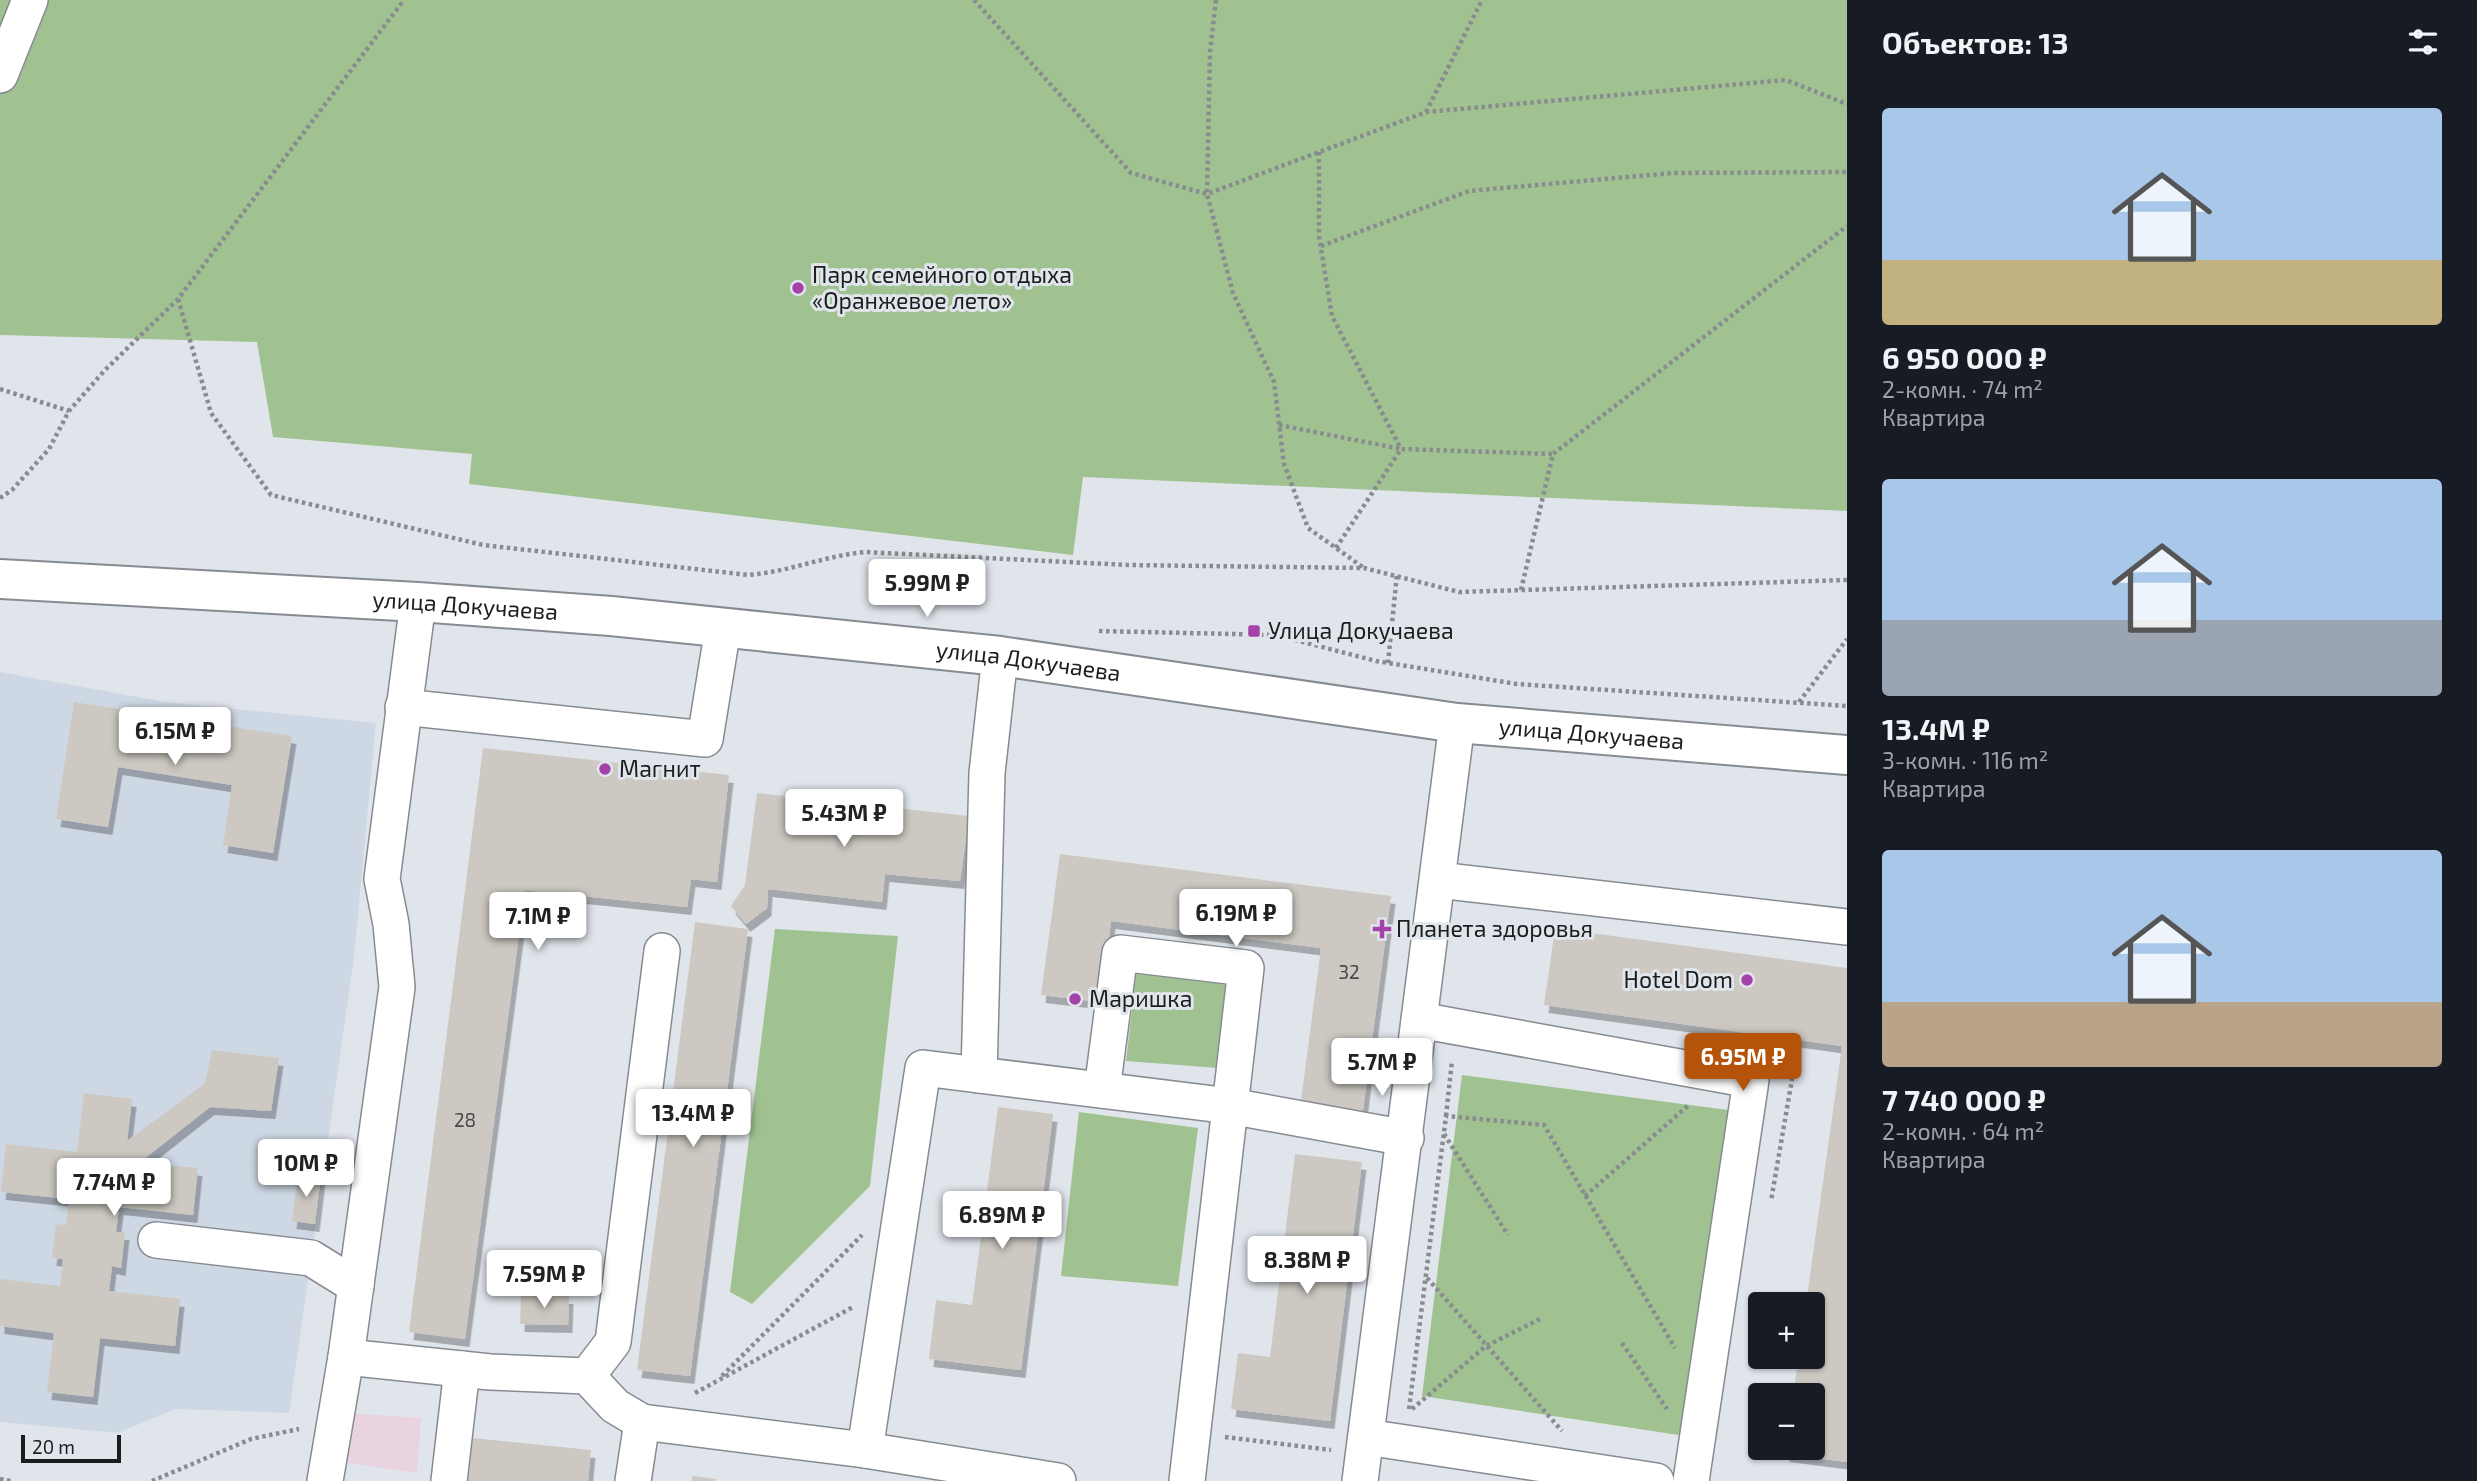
<!DOCTYPE html>
<html lang="ru">
<head>
<meta charset="utf-8">
<style>
	body { margin:0; font-family:"Exo 2",sans-serif; background:#20242c; color:#f1f3f6; height:100vh; display:flex; flex-direction:column; font-size:26px; white-space:nowrap }
	* { box-sizing:border-box; margin:0 }
	p { font-size:23px; color:#9ea1a6 }
	.icon { flex:none; width:38px; height:38px; fill:none; stroke:currentColor; stroke-width:2; stroke-linecap:round; stroke-linejoin:round }
	.map { position:relative; flex:1; overflow:hidden }
	.drawer { display:flex; flex-direction:column; background:#171b24; width:630px }
	.drawer>* { flex:none }
	.fabs { position:absolute; left:1748px; top:1292px; display:grid; gap:14px }
	.fabs a { display:grid; place-items:center; width:77px; height:77px; border-radius:7px; background:#171b24; box-shadow:0 2px 5px #0004; font-size:35px }
	.scale { position:absolute; left:21px; bottom:18px; width:100px; box-sizing:border-box; padding-left:7px; border:4px solid #1b1d1f; border-top:0; font-size:19px; line-height:24px; white-space:nowrap; color:#1b1d1f; -webkit-text-stroke:5px #e0e5eb; paint-order:stroke }
	.price { position:absolute; translate:-50% -60px; padding:0 16px; border-radius:7px; background:#fff; color:#222; font-size:23px; line-height:46px; filter:drop-shadow(0 2px 4px #0008) }
	.price::after { content:''; position:absolute; left:50%; top:42px; width:21px; height:16px; margin-left:-10px; background:inherit; clip-path:polygon(0 0,100% 0,50% 100%) }
	.price.selected { background:#b45309; color:#fff }
	ul { padding:0; list-style:none }
	li { display:grid; align-content:center; gap:14px; height:371px; padding:0 35px }
	li span { display:grid; place-items:center; height:217px; border-radius:7px; color:#555 }
	li>.icon { margin-inline-start:auto }
	span .icon { width:126px; height:126px; fill:#fffc; stroke-width:1 }
	li b { font-size:30px }
	h2 { display:flex; justify-content:space-between; align-items:center; height:84px; padding:0 35px; font-size:30px }
	main { display:flex; flex:1; min-height:0 }
	.map>svg:first-child { display:block }
	.built { fill:#ced8e4 }
	.industrial { fill:#e9d3e1 }
	.green { fill:#a0c290 }
	.building { fill:#cdc9c2; filter:url(#shadow) }
	.lines { fill:none; stroke-linecap:round; stroke-linejoin:round }
	.minor-casing { stroke:#868b91; stroke-width:38 }
	.major-casing { stroke:#868b91; stroke-width:42 }
	.path { stroke:#888c90; stroke-width:4.5; stroke-dasharray:3.5 3.5; stroke-linecap:butt }
	.minor { stroke:#fff; stroke-width:35 }
	.major { stroke:#fff; stroke-width:38 }
	.poi-dot { fill:#a442a9; stroke:#e0e5eb; stroke-width:2.5 }
	.labels { text-anchor:middle; stroke-width:6; stroke-linejoin:round; paint-order:stroke }
	.number-label { font-size:19px; fill:#484848 }
	.poi-label { font-size:23px; fill:#1b1d1f; stroke:#e0e5eb; text-anchor:start }
	.street-label { font-size:23px; fill:#1b1d1f; stroke:#e0e5eb }
</style>
</head>
<body>
<main>
<div class="map">
<svg width="1847" height="1481" viewBox="0 0 1847 1481">
	<defs>
		<filter id="shadow"><feDropShadow dx="4.5" dy="8" stdDeviation="0" flood-color="#0004"/></filter>
	</defs>
	<rect width="100%" height="100%" fill="#e0e5eb"/>
	<path class="built" d="M0,672L166,702L376,723L354,957L289,1413L175,1409L118,1433L0,1422Z"/>
	<path class="industrial" d="M346,1413L421,1418L417,1473L342,1462Z"/>
	<g class="green">
		<path d="M0,0H1847V511L1083,477L1073,555L469,484L472,454L273,437L257,342L0,335Z"/>
		<path d="M775,929L898,936L870,1186L752,1304L730,1292Z"/>
		<path d="M1137,968L1229,977L1218,1068L1126,1061Z"/>
		<path d="M1462,1075L1728,1110L1685,1436L1422,1396Z"/>
		<path d="M1079,1112L1198,1128L1178,1286L1061,1276Z"/>
	</g>
	<g class="building">
		<path d="M74,702L292,736L273,853L223,845L232,785L118,767L108,827L56,819Z"/>
		<path d="M483,748L729,775L717,882L691,879L687,907L525,890L465,1339L409,1332Z"/>
		<path d="M757,793L969,816L960,881L885,874L882,902L768,889L767,908L746,924L731,906L745,885Z"/>
		<path d="M1060,854L1391,896L1362,1117L1300,1109L1321,948L1111,921L1101,1002L1041,995Z"/>
		<path d="M695,922L748,929L690,1376L637,1370Z"/>
		<path d="M1555,928L1847,968V1462L1785,1454L1786,1447H1813V1395H1793L1799,1356H1813V1304H1806L1842,1046L1544,1005Z"/>
		<path d="M212,1050L279,1058L271,1111L210,1107L140,1162L198,1168L193,1215L119,1207L116,1232H125L121,1268L112,1266L109,1291L180,1299L175,1346L100,1338L93,1397L47,1392L54,1333L0,1326V1279L60,1286L63,1259L52,1258L56,1224L66,1225L69,1199L1,1192L6,1144L77,1152L84,1093L132,1099L127,1141L205,1083Z"/>
		<path d="M998,1107L1053,1114L1021,1370L929,1359L936,1300L972,1305Z"/>
		<path d="M1295,1154L1362,1162L1330,1421L1231,1409L1238,1353L1270,1357Z"/>
		<path d="M298,1173L321,1176L315,1224L292,1221Z"/>
		<path d="M521,1295L569,1296L568,1325L520,1324Z"/>
		<path d="M472,1438L591,1450L588,1481H468Z"/>
		<path d="M692,1476L716,1479L715,1481H692Z"/>
	</g>
	<g class="lines">
		<g class="minor-casing">
			<g id="minor">
				<path d="M0,75L30,0"/>
				<path d="M403,707L705,739L723,628"/>
				<path d="M1438,880L1847,927"/>
				<path d="M1419,1020L1751,1080L1691,1481"/>
				<path d="M979,1075L987,773L1000,656"/>
				<path d="M1102,1090L1120,953L1246,968L1187,1481"/>
				<path d="M156,1240L311,1258L356,1286"/>
				<path d="M346,1357L490,1372L587,1376L615,1406L642,1422L865,1450L1058,1481"/>
				<path d="M587,1376L613,1342L662,951"/>
				<path d="M1366,1437L1656,1481"/>
				<path d="M865,1450L923,1068L1230,1106L1406,1138"/>
				<path d="M325,1481L346,1357L397,987L391,924L382,879L418,602"/>
				<path d="M449,1481L462,1369"/>
				<path d="M633,1481L642,1422"/>
				<path d="M1360,1481L1457,723"/>
			</g>
		</g>
		<g class="major-casing">
			<g id="major">
				<path id="s1" d="M0,579L418,602L611,616L1000,656L1457,723L1847,755"/>
			</g>
		</g>
		<g class="path">
			<path d="M974,0L1131,173L1207,194L1426,112L1786,80L1847,104"/>
			<path d="M1216,0L1210,52L1207,194L1233,293L1274,382L1284,464L1308,528L1364,568"/>
			<path d="M1426,112L1482,0"/>
			<path d="M1319,152V236L1332,316L1401,449"/>
			<path d="M1321,246L1469,191L1673,173L1847,172"/>
			<path d="M178,299L211,413L271,495L483,545L748,575C788,572 824,556 865,552L1128,565L1364,568L1459,592L1847,580"/>
			<path d="M0,389L69,411"/>
			<path d="M1279,425L1401,449"/>
			<path d="M0,498L12,490L49,449L69,411L105,370L178,299L404,0"/>
			<path d="M1336,548L1401,449L1553,454"/>
			<path d="M1521,590L1553,454L1847,226"/>
			<path d="M1099,631L1276,635L1376,661L1517,684L1847,706"/>
			<path d="M1388,663L1397,574"/>
			<path d="M1799,702L1847,639"/>
			<path d="M1762,1046L1797,1050L1771,1201"/>
			<path d="M1446,1116L1452,1061"/>
			<path d="M1444,1134L1508,1235"/>
			<path d="M1585,1196L1690,1104"/>
			<path d="M1427,1278L1562,1431"/>
			<path d="M1622,1343L1667,1409"/>
			<path d="M722,1376L862,1235"/>
			<path d="M695,1393L853,1307"/>
			<path d="M1409,1409L1446,1116L1544,1125L1675,1348"/>
			<path d="M1412,1409L1486,1346L1542,1318"/>
			<path d="M1225,1437L1331,1450"/>
			<path d="M0,1479L11,1481"/>
			<path d="M152,1481L251,1439L299,1429"/>
		</g>
		<use href="#minor" class="minor"/>
		<use href="#major" class="major"/>
	</g>
	<g class="poi-dot">
		<circle cx="798" cy="288" r="7"/>
		<rect x="1247" y="624" width="14" height="14" rx="3.5"/>
		<circle cx="605" cy="769" r="7"/>
		<path d="M1378.5 918.5h7v7h7v7h-7v7h-7v-7h-7v-7h7z"/>
		<circle cx="1747" cy="980" r="7"/>
		<circle cx="1075" cy="999" r="7"/>
	</g>
	<g class="labels">
		<g class="number-label">
			<text x="1349" y="979">32</text>
			<text x="465" y="1127">28</text>
		</g>
		<g class="poi-label">
			<text x="812" y="283">Парк семейного отдыха<tspan x="812" dy="26">«Оранжевое лето»</tspan></text>
			<text x="1268" y="639">Улица Докучаева</text>
			<text x="619" y="777">Магнит</text>
			<text x="1396" y="937">Планета здоровья</text>
			<text x="1733" y="988" text-anchor="end">Hotel Dom</text>
			<text x="1089" y="1007">Маришка</text>
		</g>
		<g class="street-label">
			<text dy="8" stroke="none"><textPath href="#s1" startOffset="466">улица Докучаева</textPath></text>
			<text dy="8" stroke="none"><textPath href="#s1" startOffset="1032">улица Докучаева</textPath></text>
			<text dy="8" stroke="none"><textPath href="#s1" startOffset="1600">улица Докучаева</textPath></text>
		</g>
	</g>
</svg>
<div class="fabs">
<a>+</a>
<a>−</a>
</div>
<div class="scale">20 m</div>
<b class="price" style="left:927px;top:619px">5.99M ₽</b>
<b class="price" style="left:175px;top:767px">6.15M ₽</b>
<b class="price" style="left:844px;top:849px">5.43M ₽</b>
<b class="price" style="left:1236px;top:949px">6.19M ₽</b>
<b class="price" style="left:538px;top:952px">7.1M ₽</b>
<b class="price selected" style="left:1743px;top:1093px">6.95M ₽</b>
<b class="price" style="left:1382px;top:1098px">5.7M ₽</b>
<b class="price" style="left:693px;top:1149px">13.4M ₽</b>
<b class="price" style="left:306px;top:1199px">10M ₽</b>
<b class="price" style="left:114px;top:1218px">7.74M ₽</b>
<b class="price" style="left:1002px;top:1251px">6.89M ₽</b>
<b class="price" style="left:1307px;top:1296px">8.38M ₽</b>
<b class="price" style="left:544px;top:1310px">7.59M ₽</b>
</div>
<section class="drawer">
<h2>Объектов: 13<svg class="icon" aria-label="filters" viewBox="0 0 24 24"><path d="M4 7h16M4 17h16"/><circle cx="9" cy="7" r="2"/><circle cx="15" cy="17" r="2"/></svg></h2>
<ul>
<li><span style="background:linear-gradient(#a9c7e8 70%,#c2b280 0)"><svg class="icon" aria-label="home" viewBox="0 0 24 24"><path d="M3 11l9-7 9 7M6 9v11h12V9"/></svg></span><div><b>6 950 000 ₽</b><p>2-комн. · 74 m²</p><p>Квартира</p></div></li>
<li><span style="background:linear-gradient(#a9c7e8 65%,#9aa5b1 0)"><svg class="icon" aria-label="home" viewBox="0 0 24 24"><path d="M3 11l9-7 9 7M6 9v11h12V9"/></svg></span><div><b>13.4M ₽</b><p>3-комн. · 116 m²</p><p>Квартира</p></div></li>
<li><span style="background:linear-gradient(#a9c7e8 70%,#b9a48a 0)"><svg class="icon" aria-label="home" viewBox="0 0 24 24"><path d="M3 11l9-7 9 7M6 9v11h12V9"/></svg></span><div><b>7 740 000 ₽</b><p>2-комн. · 64 m²</p><p>Квартира</p></div></li>
</ul>
</section>
</main>
</body>
</html>
